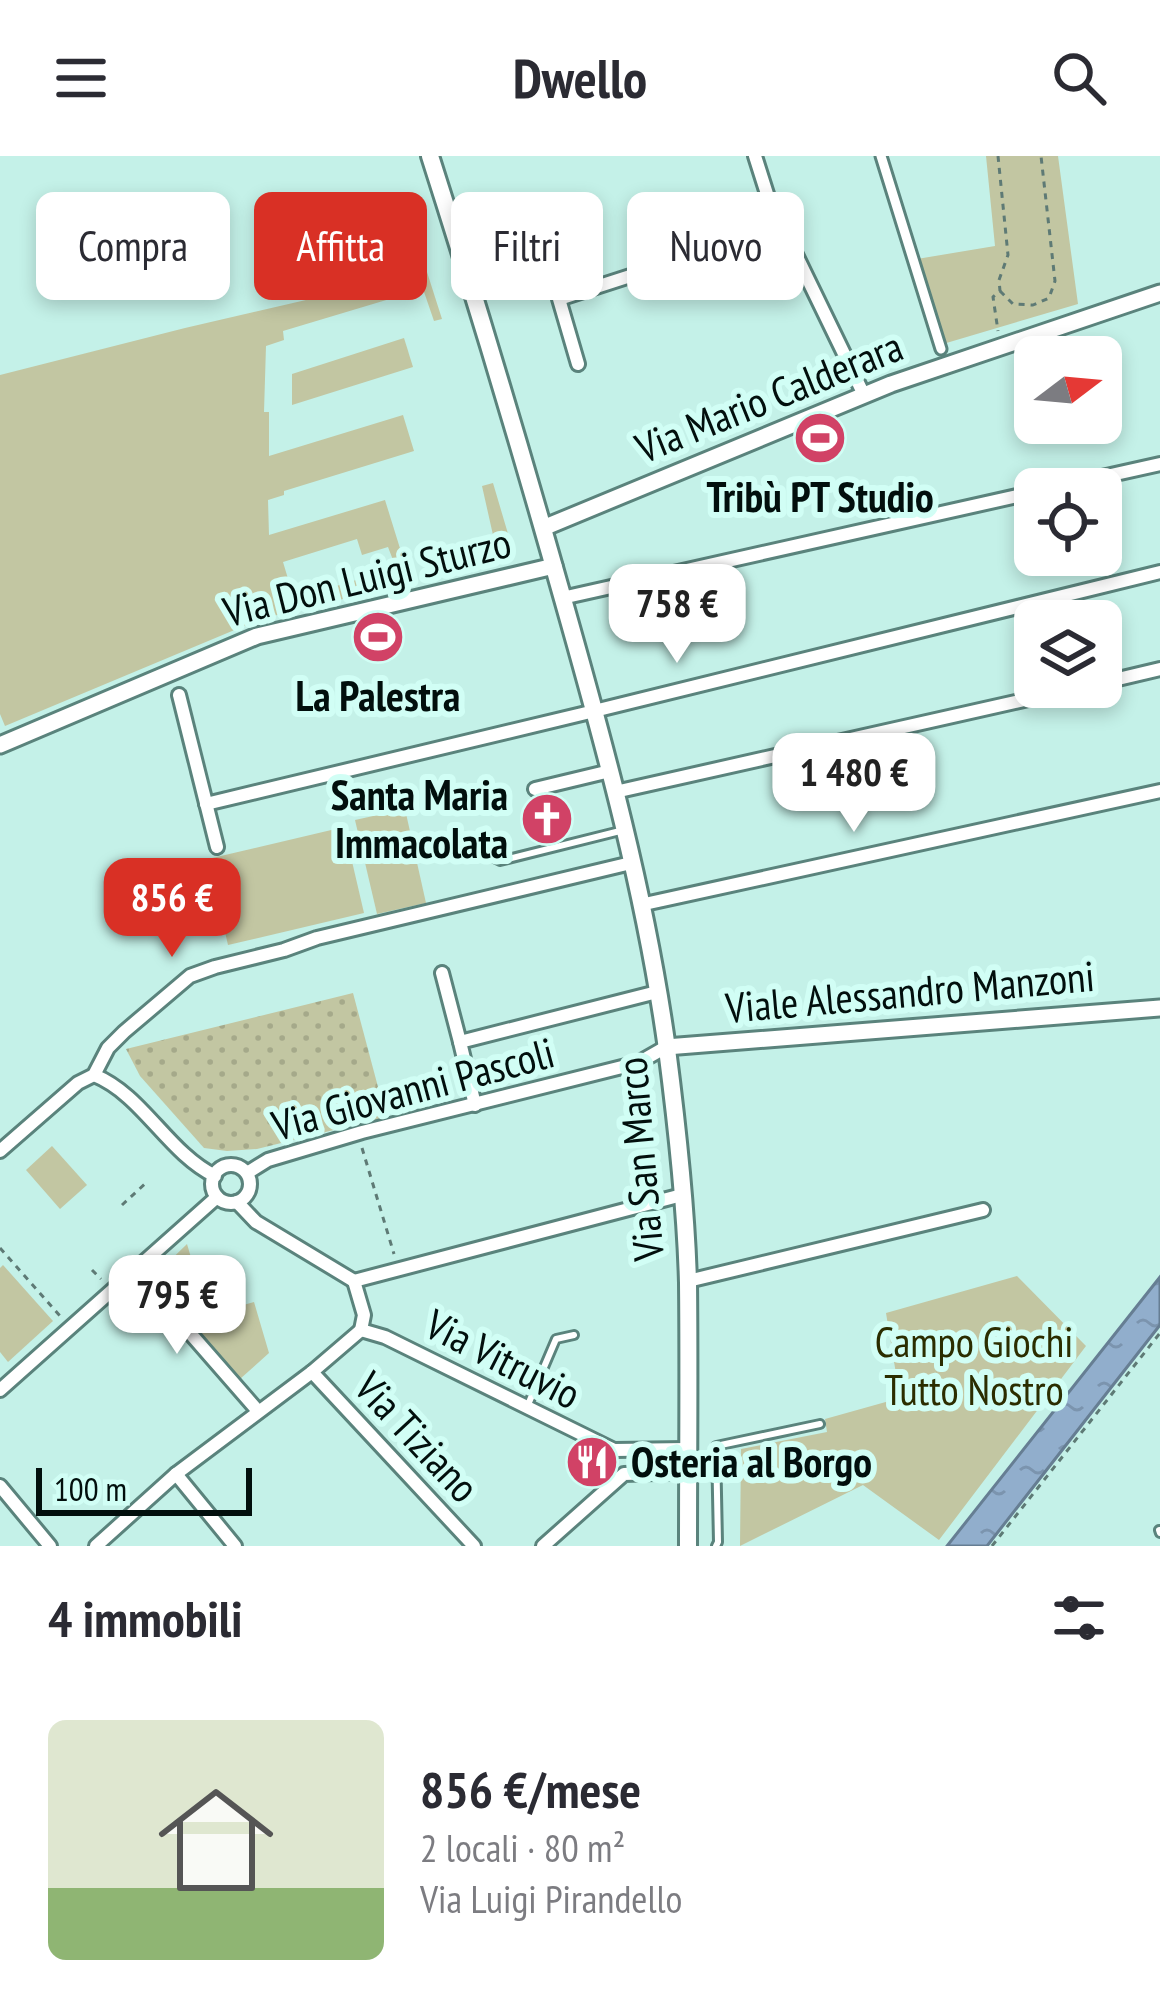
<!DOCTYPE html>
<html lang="it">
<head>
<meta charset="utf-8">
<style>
	body { margin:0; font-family:"PT Sans Narrow",sans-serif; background:#f2f2f3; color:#2b2b33; height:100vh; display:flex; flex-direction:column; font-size:45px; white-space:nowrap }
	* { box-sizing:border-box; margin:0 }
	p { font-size:39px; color:#7c7c81 }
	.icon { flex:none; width:66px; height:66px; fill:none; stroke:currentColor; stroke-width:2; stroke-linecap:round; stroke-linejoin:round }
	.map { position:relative; height:1390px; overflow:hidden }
	.panel { display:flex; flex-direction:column; background:#fff; flex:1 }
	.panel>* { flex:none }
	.top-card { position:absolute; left:36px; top:36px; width:1089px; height:108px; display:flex; gap:24px }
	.needle { width:78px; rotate:74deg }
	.fabs { position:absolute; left:1014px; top:180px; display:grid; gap:24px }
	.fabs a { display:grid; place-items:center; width:108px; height:108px; border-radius:18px; background:#fff; box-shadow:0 6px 18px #0003; font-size:60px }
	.scale { position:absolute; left:36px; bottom:30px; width:216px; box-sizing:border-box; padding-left:12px; border:6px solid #020f0d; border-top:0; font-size:33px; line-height:42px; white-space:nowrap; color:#020f0d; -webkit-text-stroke:9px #d1fef5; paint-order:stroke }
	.price { position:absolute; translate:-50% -102px; padding:0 27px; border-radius:24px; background:#fff; color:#222; font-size:39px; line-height:78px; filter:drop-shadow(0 3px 6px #0008) }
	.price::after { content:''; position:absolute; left:50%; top:72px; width:36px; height:27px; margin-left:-18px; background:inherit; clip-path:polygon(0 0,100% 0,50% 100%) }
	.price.active { background:#d93025; color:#fff }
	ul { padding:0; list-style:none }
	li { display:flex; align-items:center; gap:36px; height:300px; padding:0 48px }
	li+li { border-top:3px solid #e1e1e2 }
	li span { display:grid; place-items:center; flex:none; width:336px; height:240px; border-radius:18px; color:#555 }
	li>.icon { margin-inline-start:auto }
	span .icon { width:144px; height:144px; fill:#fffc; stroke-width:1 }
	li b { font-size:51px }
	h2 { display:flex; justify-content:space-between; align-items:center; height:144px; padding:0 48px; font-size:51px }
	.chip { padding:0 42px; border-radius:18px; background:#fff; box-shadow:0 6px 18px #0003; font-size:42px; line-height:108px }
	.chip.active { background:#d93025; color:#fff }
	header { display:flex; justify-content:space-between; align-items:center; height:156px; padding:0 48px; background:#fff; font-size:54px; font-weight:700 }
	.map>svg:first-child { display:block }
	.grass { fill:url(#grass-dots) }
	.park { fill:#c2c6a2 }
	.water { fill:url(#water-ripples); stroke:#667e93; stroke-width:3 }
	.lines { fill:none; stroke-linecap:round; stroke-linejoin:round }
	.service-casing { stroke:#5a837c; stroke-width:12 }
	.pedestrian-casing { stroke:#5a837c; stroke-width:15 }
	.minor-casing { stroke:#5a837c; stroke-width:18 }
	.tertiary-casing { stroke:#5a837c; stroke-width:21 }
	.secondary-casing { stroke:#5a837c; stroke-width:22 }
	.path { stroke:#5e7a75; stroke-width:3; stroke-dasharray:6 6; stroke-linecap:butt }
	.service { stroke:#fff; stroke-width:6 }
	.pedestrian { stroke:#fff; stroke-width:9 }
	.minor { stroke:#fff; stroke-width:12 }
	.tertiary { stroke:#fff; stroke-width:15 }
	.secondary { stroke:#fff; stroke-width:16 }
	.labels { text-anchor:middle; stroke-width:12; stroke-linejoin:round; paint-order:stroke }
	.street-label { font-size:42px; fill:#020f0d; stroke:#d1fef5 }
	.poi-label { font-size:42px; font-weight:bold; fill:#020f0d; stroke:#d1fef5 }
	.park-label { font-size:42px; fill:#2b2d00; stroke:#d1fef5 }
</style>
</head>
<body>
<header><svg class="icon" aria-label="menu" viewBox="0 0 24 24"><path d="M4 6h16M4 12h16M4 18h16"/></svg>Dwello<svg class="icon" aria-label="search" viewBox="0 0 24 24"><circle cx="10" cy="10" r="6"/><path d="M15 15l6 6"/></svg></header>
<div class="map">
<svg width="1160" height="1390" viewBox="0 0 1160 1390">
	<defs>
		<pattern id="grass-dots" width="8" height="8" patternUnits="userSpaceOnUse" patternTransform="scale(3)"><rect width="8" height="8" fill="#c2c6a2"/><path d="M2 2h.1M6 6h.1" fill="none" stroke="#a5a98a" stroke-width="1.8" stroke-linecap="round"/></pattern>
		<pattern id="water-ripples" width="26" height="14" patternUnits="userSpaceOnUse" patternTransform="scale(3)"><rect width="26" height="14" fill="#91aecc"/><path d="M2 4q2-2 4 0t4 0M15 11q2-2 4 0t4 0" fill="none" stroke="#7b94ae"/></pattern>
	</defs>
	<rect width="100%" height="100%" fill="#c4f1e8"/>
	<path class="grass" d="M353,837L386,961L257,993L227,995L204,992L140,920L126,893Z"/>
	<g class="park">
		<path d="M986,0H1058L1078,148L943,188L917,103L995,90Z"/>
		<path d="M427,116L442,163L434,165L423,133L283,175L284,184L266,190L264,256H269V300L403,259L414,295L284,335V339L268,344L269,379L385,344L403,402L393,404L388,391L362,399L357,383L283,406L292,436L297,435L299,441L363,422L386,424L388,432L261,463L5,570L0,558V219L185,172Z"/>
		<path d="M404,182L413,211L292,249V218Z"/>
		<path d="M493,327L514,398L436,420L430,398L493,379L482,330Z"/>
		<path d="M405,653L426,747L377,758L355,664Z"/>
		<path d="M344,671L364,757L228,789L208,703Z"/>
		<path d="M52,990L87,1029L60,1053L26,1014Z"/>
		<path d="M187,1088L208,1159L254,1146L269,1197L240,1223L153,1121Z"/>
		<path d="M3,1109L53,1165L8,1206L0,1196V1112Z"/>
		<path d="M1017,1120L1086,1190L939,1384L863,1329L740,1390L741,1293L827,1276L825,1263L900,1242L886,1157Z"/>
	</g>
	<path class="water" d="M1160,1121V1169L987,1390H947Z"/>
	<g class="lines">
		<g class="service-casing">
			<g id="service">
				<path d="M483,677L488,699L500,705L624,674"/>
				<path d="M527,1251L556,1183L574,1179"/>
				<path d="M1159,1374L1160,1377"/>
				<path d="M716,1390L718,1386L716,1290L820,1268"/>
			</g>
		</g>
		<g class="pedestrian-casing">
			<path id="pedestrian" d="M881,0L941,193"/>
		</g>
		<g class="minor-casing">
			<g id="minor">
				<path d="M755,0L768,41L864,239"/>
				<path d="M578,208L559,143L782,71"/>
				<path d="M1048,333L1160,308"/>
				<path d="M562,442L1035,336"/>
				<path d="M1101,527L1160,513"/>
				<path d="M179,539L217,691"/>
				<path d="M535,633L610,615"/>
				<path d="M615,636L1082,531"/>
				<path d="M206,648L582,558L1160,416"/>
				<path d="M640,749L1160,635"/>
				<path d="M442,817L460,886"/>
				<path d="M94,919C143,939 167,996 215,1020"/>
				<path d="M475,949L460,886L657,836"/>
				<path d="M0,995L78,927L94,919L108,892L124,876L190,820L215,811L284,794L317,782L631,707"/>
				<circle cx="231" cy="1028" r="19"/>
				<path d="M247,1017L268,1004L362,976L638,907L666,891"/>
				<path d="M237,1046L256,1066L354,1125"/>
				<path d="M135,1114L258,1255"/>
				<path d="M354,1125L682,1039"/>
				<path d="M354,1125L364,1159L361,1174"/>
				<path d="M688,1125L983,1054"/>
				<path d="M361,1174L385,1181L614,1294L687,1293"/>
				<path d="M312,1216L474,1390"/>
				<path d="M0,1234L217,1041"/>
				<path d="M176,1318L235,1390"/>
				<path d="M0,1330L50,1390"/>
				<path d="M96,1390L176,1318L312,1216L361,1174"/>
				<path d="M543,1390L624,1318L687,1316"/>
			</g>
		</g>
		<g class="tertiary-casing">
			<g id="tertiary">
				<path d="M543,372L891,228L1160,137"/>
				<path d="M0,589L257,480L554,410"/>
				<path d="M666,891L1160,852"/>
			</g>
		</g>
		<g class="secondary-casing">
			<path id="secondary" d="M430,0C477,147 521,294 563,443C605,591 646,740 667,893C677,970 686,1049 688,1127C689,1215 688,1303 688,1390"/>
		</g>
		<g class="path">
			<path d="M998,0L1008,99L999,124L1000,135L993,141L998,175"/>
			<path d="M529,52L554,130"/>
			<path d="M1000,135L1013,148L1033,149L1049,142L1055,125L1041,0"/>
			<path d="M362,992L394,1098"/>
			<path d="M122,1049L147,1026"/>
			<path d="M0,1092L61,1161"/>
			<path d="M92,1114L101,1123"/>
			<path d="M992,1390L1160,1177"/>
		</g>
		<use href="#service" class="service"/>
		<use href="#pedestrian" class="pedestrian"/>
		<use href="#minor" class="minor"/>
		<use href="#tertiary" class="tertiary"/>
		<use href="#secondary" class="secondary"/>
	</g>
	<defs>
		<g id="stadium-disc" transform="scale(2.7)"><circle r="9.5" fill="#d14266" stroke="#d1fef5"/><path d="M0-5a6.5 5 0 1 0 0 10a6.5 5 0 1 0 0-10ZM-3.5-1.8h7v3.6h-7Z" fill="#fff"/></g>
		<g id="church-disc" transform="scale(2.7)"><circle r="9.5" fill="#d14266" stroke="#d1fef5"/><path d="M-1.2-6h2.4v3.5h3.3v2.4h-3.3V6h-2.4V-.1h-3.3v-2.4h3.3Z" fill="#fff"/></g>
		<g id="restaurant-disc" transform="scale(2.7)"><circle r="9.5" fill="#d14266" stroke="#d1fef5"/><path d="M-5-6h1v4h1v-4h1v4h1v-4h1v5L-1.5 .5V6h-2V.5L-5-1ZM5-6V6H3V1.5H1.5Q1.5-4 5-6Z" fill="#fff"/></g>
	</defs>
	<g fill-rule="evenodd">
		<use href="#stadium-disc" x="820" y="282"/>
		<use href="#stadium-disc" x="378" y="481"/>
		<use href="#church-disc" x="547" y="663"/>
		<use href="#restaurant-disc" x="592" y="1306"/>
	</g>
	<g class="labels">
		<g class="street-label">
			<text transform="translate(769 241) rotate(-22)" y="15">Via Mario Calderara</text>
			<text transform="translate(367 421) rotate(-14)" y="15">Via Don Luigi Sturzo</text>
			<text transform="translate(910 836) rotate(-5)" y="15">Viale Alessandro Manzoni</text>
			<text transform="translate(413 933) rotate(-15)" y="15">Via Giovanni Pascoli</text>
			<text transform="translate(640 1003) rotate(-95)" y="15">Via San Marco</text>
			<text transform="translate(503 1203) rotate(27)" y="15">Via Vitruvio</text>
			<text transform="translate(417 1281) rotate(47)" y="15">Via Tiziano</text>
		</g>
		<g class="poi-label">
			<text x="820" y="356">Tribù PT Studio</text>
			<text x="378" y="555">La Palestra</text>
			<text x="508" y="654" text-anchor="end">Santa Maria<tspan x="508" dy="48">Immacolata</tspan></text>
			<text x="631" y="1321" text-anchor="start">Osteria al Borgo</text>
		</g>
		<g class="park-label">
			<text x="974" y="1201">Campo Giochi<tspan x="974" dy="48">Tutto Nostro</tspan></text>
		</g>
	</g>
</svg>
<div class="fabs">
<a><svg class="needle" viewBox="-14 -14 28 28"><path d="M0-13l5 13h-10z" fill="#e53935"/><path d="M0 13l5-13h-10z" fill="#7c7c81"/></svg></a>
<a><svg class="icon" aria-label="locate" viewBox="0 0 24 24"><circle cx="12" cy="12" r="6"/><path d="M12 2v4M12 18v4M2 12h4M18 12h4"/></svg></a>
<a><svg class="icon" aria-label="layers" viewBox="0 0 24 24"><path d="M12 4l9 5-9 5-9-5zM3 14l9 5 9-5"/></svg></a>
</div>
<div class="scale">100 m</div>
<b class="price" style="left:677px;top:510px">758 €</b>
<b class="price" style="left:854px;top:679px">1 480 €</b>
<b class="price active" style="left:172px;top:804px">856 €</b>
<b class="price" style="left:177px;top:1201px">795 €</b>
<div class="top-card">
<a class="chip">Compra</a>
<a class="chip active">Affitta</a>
<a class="chip">Filtri</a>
<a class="chip">Nuovo</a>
</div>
</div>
<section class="panel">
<h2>4 immobili<svg class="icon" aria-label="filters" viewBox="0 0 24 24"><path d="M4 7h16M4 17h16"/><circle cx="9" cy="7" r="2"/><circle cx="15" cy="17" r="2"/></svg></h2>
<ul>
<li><span style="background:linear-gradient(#dfe7d0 70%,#8fb573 0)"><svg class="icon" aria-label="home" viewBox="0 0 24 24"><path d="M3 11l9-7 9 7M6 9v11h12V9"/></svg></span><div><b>856 €/mese</b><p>2 locali · 80 m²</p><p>Via Luigi Pirandello</p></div></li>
</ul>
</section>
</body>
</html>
